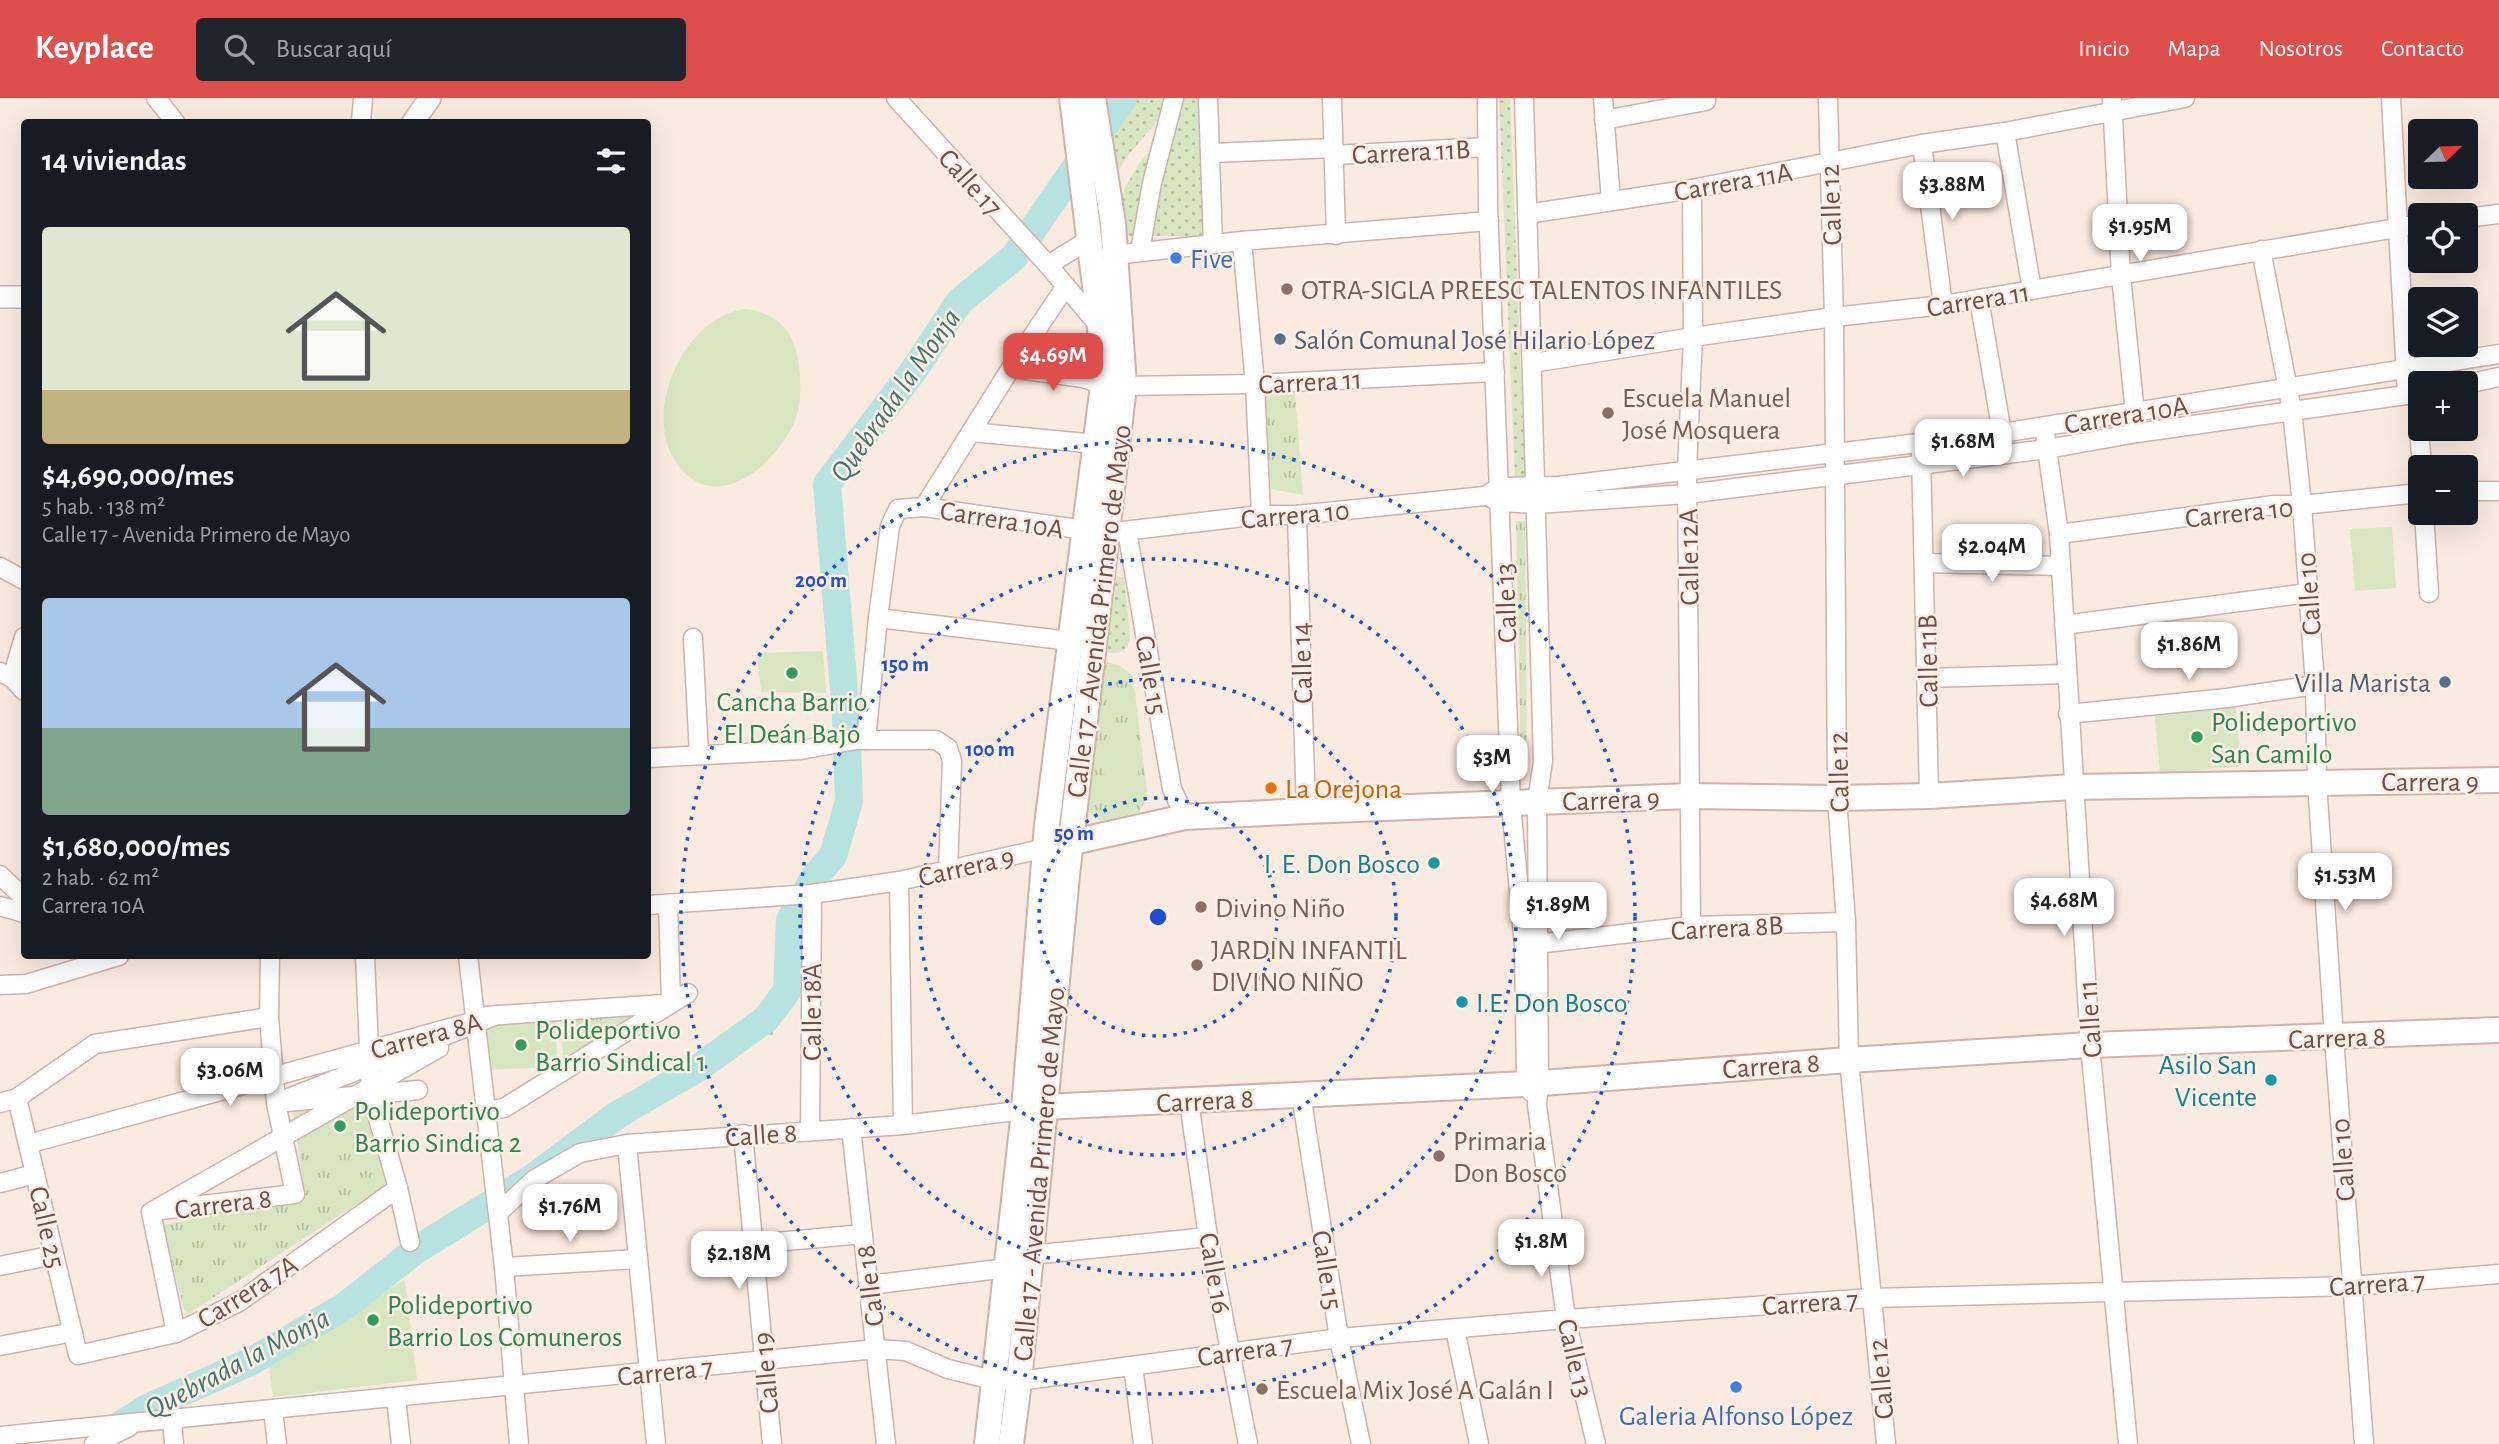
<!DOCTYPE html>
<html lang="es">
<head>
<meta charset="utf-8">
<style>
	body { margin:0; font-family:"Alegreya Sans",sans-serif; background:#20242c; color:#f1f3f6; height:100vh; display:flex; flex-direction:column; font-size:26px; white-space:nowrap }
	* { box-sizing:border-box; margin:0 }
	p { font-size:23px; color:#9ea1a6 }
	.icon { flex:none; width:38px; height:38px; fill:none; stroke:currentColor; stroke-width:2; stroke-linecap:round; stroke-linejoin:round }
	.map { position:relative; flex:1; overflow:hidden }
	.sheet { position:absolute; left:21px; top:21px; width:630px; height:840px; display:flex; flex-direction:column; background:#171b24; border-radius:7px; box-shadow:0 7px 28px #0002 }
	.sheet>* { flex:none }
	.needle { width:46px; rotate:67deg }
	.buttons { position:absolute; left:2408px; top:21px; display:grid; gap:14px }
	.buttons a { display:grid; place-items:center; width:70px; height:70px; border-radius:7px; background:#171b24; box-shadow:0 7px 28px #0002; font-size:35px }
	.price { position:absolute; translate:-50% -60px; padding:0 16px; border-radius:14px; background:#fff; color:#222; font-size:23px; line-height:46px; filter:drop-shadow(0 2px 4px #0008) }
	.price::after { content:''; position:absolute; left:50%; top:42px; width:21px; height:16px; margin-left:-10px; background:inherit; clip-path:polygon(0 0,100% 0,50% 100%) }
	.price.on { background:#de4f4b; color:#fff }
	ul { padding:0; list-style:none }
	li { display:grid; align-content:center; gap:14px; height:371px; padding:0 21px }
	li span { display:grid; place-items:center; height:217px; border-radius:7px; color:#555 }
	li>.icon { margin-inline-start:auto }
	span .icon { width:126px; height:126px; fill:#fffc; stroke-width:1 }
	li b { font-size:30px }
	h2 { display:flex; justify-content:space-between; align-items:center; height:84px; padding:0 21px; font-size:30px }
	header { display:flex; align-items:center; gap:42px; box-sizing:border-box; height:98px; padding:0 35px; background:#de4f4b; color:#fff }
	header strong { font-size:33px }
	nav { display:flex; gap:38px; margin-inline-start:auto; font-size:24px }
	.search { width:490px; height:63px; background:#20242c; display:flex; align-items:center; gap:18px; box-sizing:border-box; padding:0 24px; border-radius:7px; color:#9ea1a6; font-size:26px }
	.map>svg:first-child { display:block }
	.grass { fill:url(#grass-dots) }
	.park { fill:url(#park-tufts) }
	.garden { fill:#d7e6c0 }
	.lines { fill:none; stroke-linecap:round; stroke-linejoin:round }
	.stream { stroke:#9dd3d1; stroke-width:4.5 }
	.river { stroke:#b6e2e0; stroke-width:28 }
	.minor-casing { stroke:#ccb3ab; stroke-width:21 }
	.tertiary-casing { stroke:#ccb3ab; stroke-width:24 }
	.secondary-casing { stroke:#cfb2a8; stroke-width:28 }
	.minor { stroke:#fff; stroke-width:18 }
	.tertiary { stroke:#fff; stroke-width:21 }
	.secondary { stroke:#fff; stroke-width:24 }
	.ring { fill:none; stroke:#1d4ed8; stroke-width:3.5; stroke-dasharray:3.5 7 }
	.shop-dot { fill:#3f7fe0; stroke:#feefe5; stroke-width:2.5 }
	.education-dot { fill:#8d6e63; stroke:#feefe5; stroke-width:2.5 }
	.service-dot { fill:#5c6f8a; stroke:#feefe5; stroke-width:2.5 }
	.leisure-dot { fill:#2e9e5b; stroke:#feefe5; stroke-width:2.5 }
	.food-dot { fill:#e8710a; stroke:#feefe5; stroke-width:2.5 }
	.culture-dot { fill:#0f9aa8; stroke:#feefe5; stroke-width:2.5 }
	.labels { text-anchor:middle; stroke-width:5; stroke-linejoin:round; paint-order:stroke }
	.street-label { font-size:28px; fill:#6f4f49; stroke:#feefe5 }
	.shop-label { font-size:28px; fill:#366cbe; stroke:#feefe5; text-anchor:start }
	.education-label { font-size:28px; fill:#785e54; stroke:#feefe5; text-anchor:start }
	.service-label { font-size:28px; fill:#4e5e75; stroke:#feefe5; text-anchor:start }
	.leisure-label { font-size:28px; fill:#27864d; stroke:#feefe5; text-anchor:start }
	.food-label { font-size:28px; fill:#c56008; stroke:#feefe5; text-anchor:start }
	.culture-label { font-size:28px; fill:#0d838f; stroke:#feefe5; text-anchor:end }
	.water-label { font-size:30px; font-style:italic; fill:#3f7573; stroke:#feefe5 }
	.centre { fill:#1d4ed8; stroke:#feefe5; stroke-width:3.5 }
	.ring-label { font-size:21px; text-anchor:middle; font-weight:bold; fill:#1d4ed8; stroke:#feefe5; stroke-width:5; stroke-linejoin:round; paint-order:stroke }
</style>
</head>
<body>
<header>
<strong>Keyplace</strong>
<div class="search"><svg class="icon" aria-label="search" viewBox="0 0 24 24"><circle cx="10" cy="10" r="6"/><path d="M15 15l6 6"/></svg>Buscar aquí</div>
<nav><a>Inicio</a><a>Mapa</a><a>Nosotros</a><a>Contacto</a></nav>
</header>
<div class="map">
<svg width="2499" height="1346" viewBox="0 0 2499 1346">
	<defs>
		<pattern id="grass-dots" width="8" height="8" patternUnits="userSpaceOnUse" patternTransform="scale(1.75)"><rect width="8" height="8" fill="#d7e6c0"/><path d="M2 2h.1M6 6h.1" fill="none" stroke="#b3bd9e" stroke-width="1.8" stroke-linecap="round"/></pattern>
		<pattern id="park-tufts" width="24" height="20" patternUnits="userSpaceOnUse" patternTransform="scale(1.75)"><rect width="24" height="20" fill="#d7e6c0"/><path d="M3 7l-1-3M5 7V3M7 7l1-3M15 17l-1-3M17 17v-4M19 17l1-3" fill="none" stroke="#b3bd9e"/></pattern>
	</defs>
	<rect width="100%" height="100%" fill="#faebe0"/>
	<g class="grass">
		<path d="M1104,0H1168C1160,31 1128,48 1117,77Z"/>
		<path d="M1181,0H1205L1209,134L1200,143L1179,138H1124L1121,104L1125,90L1138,67L1155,47Z"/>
		<path d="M1499,0H1510L1525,382H1515Z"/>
		<path d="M1112,477L1122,479L1125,484L1130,539C1128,556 1118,556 1103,554Z"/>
	</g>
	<g class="park">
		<path d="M1262,294L1295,295L1303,397L1271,391Z"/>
		<path d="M1516,423H1525L1527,671L1521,670Z"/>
		<path d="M1106,564L1119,567L1133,578L1147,693L1146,702L1138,715L1100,723L1084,711L1100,566Z"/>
		<path d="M640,916L563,964L561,921Z"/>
		<path d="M372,1004L389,1085L188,1216L184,1212L163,1127L305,1099L293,1013Z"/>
	</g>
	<g class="garden">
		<path d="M746,211C778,215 796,235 799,267C801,288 802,310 792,329C774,366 719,416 680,370C639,321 681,218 746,211Z"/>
		<path d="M2392,429L2396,490L2355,493L2350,431Z"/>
		<path d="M823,553L826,595L761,594L757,555Z"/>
		<path d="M2235,602L2241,668L2160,676L2154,610Z"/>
		<path d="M1134,646L1143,706L1110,711L1100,651Z"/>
		<path d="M556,921L557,969L486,972L485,924Z"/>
		<path d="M372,1004L380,1043L307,1053L300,1012Z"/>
		<path d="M405,1182L417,1282L273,1299L268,1261Z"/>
	</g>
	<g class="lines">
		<path class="stream" d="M766,921L771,935"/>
		<path class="river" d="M108,1335L147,1310L250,1264L345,1208L416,1152L531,1081L617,1017L698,970L766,921L787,893L790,822L813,781L833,758L849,703L846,618L827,386L914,272L959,204L1014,159L1123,0"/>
		<g class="minor-casing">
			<g id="minor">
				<path d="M156,0L175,24"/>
				<path d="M896,0L1048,167L1100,229"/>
				<path d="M1208,0L1213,146"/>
				<path d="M1332,0L1336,137"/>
				<path d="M1487,0L1488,108L1511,706L1524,848L1526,976L1531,994"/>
				<path d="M1524,0L1543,663L1537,704L1539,985L1537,1007L1566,1221L1596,1346"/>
				<path d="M1603,0L1611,103"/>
				<path d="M1828,0L1834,219L1837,700L1846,824L1849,962L1886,1346"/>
				<path d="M2112,0L2121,178L2136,325"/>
				<path d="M2391,0L2407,297"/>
				<path d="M1604,22L1706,3L1705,0"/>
				<path d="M361,24L363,0"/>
				<path d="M2005,34L2032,192"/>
				<path d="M1922,46L1943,207"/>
				<path d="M1212,55L1334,50"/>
				<path d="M1334,57L1487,49"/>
				<path d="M1527,116L1692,91L1922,46L2005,34L2185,0"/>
				<path d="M2466,120L2499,116"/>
				<path d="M1242,143L1255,286L1261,417"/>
				<path d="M2261,152L2292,312L2302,407L2315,587L2317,684L2334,939L2364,1346"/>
				<path d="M1140,153L1152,85L1174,0"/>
				<path d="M1114,157L1242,143L1489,123"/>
				<path d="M1048,167L1090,141"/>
				<path d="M1979,201L2002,335"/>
				<path d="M1533,265L1693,239L1834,219L1943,207L2420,126"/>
				<path d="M1011,270L1083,280L1103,287"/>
				<path d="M2466,286L2499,279"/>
				<path d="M1124,288L1255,286L1495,274"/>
				<path d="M2044,329L2059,436L2090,947L2128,1346"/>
				<path d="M2419,331L2422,369"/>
				<path d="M971,334L1096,346"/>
				<path d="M1921,355L1929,698"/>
				<path d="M2466,393H2499"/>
				<path d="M1491,400L1501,404L1537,406L1687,396L2047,351L2137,335L2420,295"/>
				<path d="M924,409L1011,270L1066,188"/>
				<path d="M2424,415L2429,495"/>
				<path d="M1297,417L1306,713"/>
				<path d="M1127,433L1172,691L1185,719"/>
				<path d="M2059,436L2274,407H2302L2420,395"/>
				<path d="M1925,465L2061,468"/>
				<path d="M0,469L24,482"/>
				<path d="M878,520L1070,543"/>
				<path d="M2064,527L2308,495"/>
				<path d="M693,540L699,657"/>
				<path d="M0,574L12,580L24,593"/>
				<path d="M12,580L24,539"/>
				<path d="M1927,580L2067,576"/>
				<path d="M2068,616L2227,600L2315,587"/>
				<path d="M866,642L878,520L890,428L898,411L924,409L1106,435L1261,417H1297L1485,398L1500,389L1558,388L2002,335L2499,256"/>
				<path d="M648,660L801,652L856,642H936L948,650L952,663L948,773"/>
				<path d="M0,777L24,800"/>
				<path d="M899,783L903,1027"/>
				<path d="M668,806L671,905"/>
				<path d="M648,807L812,796L899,783L1046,750"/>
				<path d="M0,808L24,815"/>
				<path d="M1691,828L1687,371L1693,239L1692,91"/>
				<path d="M1528,847L1691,828L1846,824"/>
				<path d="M365,858L371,996L398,1090L410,1144"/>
				<path d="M468,858L504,1169L519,1346"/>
				<path d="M0,887L26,886L119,858"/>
				<path d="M486,918L664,906"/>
				<path d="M1301,996L1339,1240L1361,1346"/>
				<path d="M17,1000L78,1257L176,1235L239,1204L398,1090"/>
				<path d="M1189,1003L1208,1139L1248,1346"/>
				<path d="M0,1005L17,1000L95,946L269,919"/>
				<path d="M486,1009L492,1012L504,1010L688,895"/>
				<path d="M851,1030L886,1346"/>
				<path d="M810,1033L812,796"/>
				<path d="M743,1036L772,1346"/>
				<path d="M28,1046L497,917L276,1005L418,992"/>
				<path d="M627,1046L656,1346"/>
				<path d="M0,1085L35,1076"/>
				<path d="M161,1112L295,1096L276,1005L269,919L270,858"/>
				<path d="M498,1115L535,1081L580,1055L627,1046L903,1027L1024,1012"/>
				<path d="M754,1146L863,1136"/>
				<path d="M1030,1157L1208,1139"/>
				<path d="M0,1168L54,1157"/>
				<path d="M504,1169L638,1161"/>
				<path d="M870,1187L1007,1170"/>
				<path d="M1455,1231L1479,1346"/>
				<path d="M176,1235L151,1114L439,950"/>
				<path d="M0,1248L73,1234"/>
				<path d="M1133,1268L1143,1346"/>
				<path d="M396,1300L401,1346"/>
				<path d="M273,1313L277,1346"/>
				<path d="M172,1322L174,1346"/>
				<path d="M0,1338L876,1251L906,1253L948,1271L993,1282L1019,1283L1339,1240L1566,1221L1872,1200L2351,1188L2499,1176"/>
				<path d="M94,1346L129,1329"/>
			</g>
		</g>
		<g class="tertiary-casing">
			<g id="tertiary">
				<path d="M413,24L430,0"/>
				<path d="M0,199H24"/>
			</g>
		</g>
		<g class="secondary-casing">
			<g id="secondary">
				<path d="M1046,750L1185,719L1306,713L1690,698L1837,700L1929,698L2073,689L2499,682"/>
				<path d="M1024,1012L1043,1009L1528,986L1849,962L2090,947L2499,932"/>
				<path d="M987,1346L1024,1012L1047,727L1103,287L1100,229L1072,0"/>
				<path d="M1011,1346L1019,1283L1067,777L1124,288L1113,125L1093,0"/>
			</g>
		</g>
		<use href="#minor" class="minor"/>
		<use href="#tertiary" class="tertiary"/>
		<use href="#secondary" class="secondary"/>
	</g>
	<g class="ring">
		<circle cx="1158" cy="819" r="119"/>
		<circle cx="1158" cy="819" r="238"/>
		<circle cx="1158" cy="819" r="358"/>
		<circle cx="1158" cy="819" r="477"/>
	</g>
	<g class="shop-dot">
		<circle cx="1176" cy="160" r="7"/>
		<circle cx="1736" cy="1289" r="7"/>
	</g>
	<g class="education-dot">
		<circle cx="1287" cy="191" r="7"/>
		<circle cx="1608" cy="315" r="7"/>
		<circle cx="1201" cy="809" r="7"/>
		<circle cx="1197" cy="867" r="7"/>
		<circle cx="1439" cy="1058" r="7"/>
		<circle cx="1262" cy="1291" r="7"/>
	</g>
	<g class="service-dot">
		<circle cx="1280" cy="241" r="7"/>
		<circle cx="2445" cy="584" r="7"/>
	</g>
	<g class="leisure-dot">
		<circle cx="792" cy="575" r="7"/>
		<circle cx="2197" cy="639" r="7"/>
		<circle cx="521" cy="947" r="7"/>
		<circle cx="340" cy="1028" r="7"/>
		<circle cx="373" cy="1222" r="7"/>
	</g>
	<circle class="food-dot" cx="1271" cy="690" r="7"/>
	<g class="culture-dot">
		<circle cx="1434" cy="765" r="7"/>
		<circle cx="1462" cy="904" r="7"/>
		<circle cx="2271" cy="982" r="7"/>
	</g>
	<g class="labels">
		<g class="street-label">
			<text transform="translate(1411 53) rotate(-3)" y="10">Carrera 11B</text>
			<text transform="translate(1733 83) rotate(-10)" y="10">Carrera 11A</text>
			<text transform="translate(971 84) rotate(48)" y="10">Calle 17</text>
			<text transform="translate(1830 107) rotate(-92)" y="10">Calle 12</text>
			<text transform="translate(1978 201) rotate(-9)" y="10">Carrera 11</text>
			<text transform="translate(1310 283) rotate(-3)" y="10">Carrera 11</text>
			<text transform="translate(2126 316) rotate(-9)" y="10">Carrera 10A</text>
			<text transform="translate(2239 414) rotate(-6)" y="10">Carrera 10</text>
			<text transform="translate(1295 416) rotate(-5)" y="10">Carrera 10</text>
			<text transform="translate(1002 421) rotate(9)" y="10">Carrera 10A</text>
			<text transform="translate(1688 459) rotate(-91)" y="10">Calle 12A</text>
			<text transform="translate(2308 496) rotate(-94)" y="10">Calle 10</text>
			<text transform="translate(1505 505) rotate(-92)" y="10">Calle 13</text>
			<text transform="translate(1098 513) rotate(-83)" y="10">Calle 17 - Avenida Primero de Mayo</text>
			<text transform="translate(1927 563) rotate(-91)" y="10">Calle 11B</text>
			<text transform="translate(1301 565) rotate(-92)" y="10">Calle 14</text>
			<text transform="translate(1152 577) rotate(80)" y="10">Calle 15</text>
			<text transform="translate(1838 674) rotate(-91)" y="10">Calle 12</text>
			<text x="2430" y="693">Carrera 9</text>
			<text transform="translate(1611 701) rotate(-2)" y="10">Carrera 9</text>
			<text transform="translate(966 768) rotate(-13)" y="10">Carrera 9</text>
			<text transform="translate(1727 829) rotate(-3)" y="10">Carrera 8B</text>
			<text transform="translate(811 914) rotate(-90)" y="10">Calle 18A</text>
			<text transform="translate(2089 921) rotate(-94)" y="10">Calle 11</text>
			<text transform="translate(426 937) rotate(-15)" y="10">Carrera 8A</text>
			<text transform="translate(2337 939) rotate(-2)" y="10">Carrera 8</text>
			<text transform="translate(1771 967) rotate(-4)" y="10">Carrera 8</text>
			<text transform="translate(1205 1002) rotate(-3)" y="10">Carrera 8</text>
			<text transform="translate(761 1036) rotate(-4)" y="10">Calle 8</text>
			<text transform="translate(2342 1062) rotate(-94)" y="10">Calle 10</text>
			<text transform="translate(1038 1076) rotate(-85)" y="10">Calle 17 - Avenida Primero de Mayo</text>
			<text transform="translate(223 1105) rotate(-7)" y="10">Carrera 8</text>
			<text transform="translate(48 1129) rotate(77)" y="10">Calle 25</text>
			<text transform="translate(1328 1172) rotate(81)" y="10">Calle 15</text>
			<text transform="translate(1216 1175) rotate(80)" y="10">Calle 16</text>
			<text transform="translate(2377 1185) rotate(-4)" y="10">Carrera 7</text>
			<text transform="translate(869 1188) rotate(-97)" y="10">Calle 18</text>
			<text transform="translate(247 1193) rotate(-32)" y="10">Carrera 7A</text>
			<text transform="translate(1810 1204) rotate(-4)" y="10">Carrera 7</text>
			<text transform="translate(1245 1252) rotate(-8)" y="10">Carrera 7</text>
			<text transform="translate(1576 1260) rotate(77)" y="10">Calle 13</text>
			<text transform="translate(665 1273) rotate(-6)" y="10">Carrera 7</text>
			<text transform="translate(765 1275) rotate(-95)" y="10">Calle 19</text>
			<text transform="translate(1880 1281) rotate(-95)" y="10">Calle 12</text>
		</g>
		<g class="shop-label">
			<text x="1190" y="170">Five</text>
			<text x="1736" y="1327" text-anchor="middle">Galeria Alfonso López</text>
		</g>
		<g class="education-label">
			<text x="1301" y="201">OTRA-SIGLA PREESC TALENTOS INFANTILES</text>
			<text x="1622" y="309">Escuela Manuel<tspan x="1622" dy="32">José Mosquera</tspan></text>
			<text x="1215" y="819">Divino Niño</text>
			<text x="1211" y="861">JARDIN INFANTIL<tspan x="1211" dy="32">DIVINO NIÑO</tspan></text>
			<text x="1453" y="1052">Primaria<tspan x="1453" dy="32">Don Bosco</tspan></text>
			<text x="1276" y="1301">Escuela Mix José A Galán I</text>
		</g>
		<g class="service-label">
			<text x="1294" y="251">Salón Comunal José Hilario López</text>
			<text x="2431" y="594" text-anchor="end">Villa Marista</text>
		</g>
		<g class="leisure-label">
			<text x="792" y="613" text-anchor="middle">Cancha Barrio<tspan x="792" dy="32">El Deán Bajo</tspan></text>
			<text x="2211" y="633">Polideportivo<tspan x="2211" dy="32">San Camilo</tspan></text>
			<text x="535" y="941">Polideportivo<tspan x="535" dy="32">Barrio Sindical 1</tspan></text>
			<text x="354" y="1022">Polideportivo<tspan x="354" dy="32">Barrio Sindica 2</tspan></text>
			<text x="387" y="1216">Polideportivo<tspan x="387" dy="32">Barrio Los Comuneros</tspan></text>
		</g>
		<g class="food-label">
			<text x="1285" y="700">La Orejona</text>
		</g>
		<g class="culture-label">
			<text x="1420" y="775">I. E. Don Bosco</text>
			<text x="1476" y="914" text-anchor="start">I.E. Don Bosco</text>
			<text x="2257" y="976">Asilo San<tspan x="2257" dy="32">Vicente</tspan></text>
		</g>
		<g class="water-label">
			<text transform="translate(895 297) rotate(-55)" y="10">Quebrada la Monja</text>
			<text transform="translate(237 1265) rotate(-28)" y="10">Quebrada la Monja</text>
		</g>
	</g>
	<circle cx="1158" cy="819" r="10" class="centre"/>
	<g class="ring-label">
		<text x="821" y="489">200 m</text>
		<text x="905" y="573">150 m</text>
		<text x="990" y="658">100 m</text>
		<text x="1074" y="742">50 m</text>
	</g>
</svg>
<div class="buttons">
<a><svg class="needle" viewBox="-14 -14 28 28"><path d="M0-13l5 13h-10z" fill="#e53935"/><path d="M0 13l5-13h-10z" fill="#9ea1a6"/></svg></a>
<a><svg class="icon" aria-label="locate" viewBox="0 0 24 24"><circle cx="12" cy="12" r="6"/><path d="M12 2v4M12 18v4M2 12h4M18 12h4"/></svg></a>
<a><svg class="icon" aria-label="layers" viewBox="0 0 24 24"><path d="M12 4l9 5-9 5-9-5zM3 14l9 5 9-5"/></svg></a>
<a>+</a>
<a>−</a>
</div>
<b class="price" style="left:1952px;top:124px">$3.88M</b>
<b class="price" style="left:2140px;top:166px">$1.95M</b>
<b class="price on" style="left:1053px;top:295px">$4.69M</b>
<b class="price" style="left:1963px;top:381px">$1.68M</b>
<b class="price" style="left:1992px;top:486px">$2.04M</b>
<b class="price" style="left:2189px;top:584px">$1.86M</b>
<b class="price" style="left:1492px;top:697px">$3M</b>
<b class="price" style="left:2345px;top:815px">$1.53M</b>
<b class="price" style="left:2064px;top:840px">$4.68M</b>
<b class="price" style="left:1558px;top:844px">$1.89M</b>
<b class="price" style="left:230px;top:1010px">$3.06M</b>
<b class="price" style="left:570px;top:1146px">$1.76M</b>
<b class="price" style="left:1541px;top:1181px">$1.8M</b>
<b class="price" style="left:739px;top:1193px">$2.18M</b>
<section class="sheet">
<h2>14 viviendas<svg class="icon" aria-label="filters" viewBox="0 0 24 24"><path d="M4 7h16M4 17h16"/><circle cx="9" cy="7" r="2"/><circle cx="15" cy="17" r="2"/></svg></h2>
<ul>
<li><span style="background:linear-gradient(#dfe7d0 75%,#c2b280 0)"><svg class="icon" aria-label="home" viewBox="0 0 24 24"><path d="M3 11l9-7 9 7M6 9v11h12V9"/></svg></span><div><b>$4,690,000/mes</b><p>5 hab. · 138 m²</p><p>Calle 17 - Avenida Primero de Mayo</p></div></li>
<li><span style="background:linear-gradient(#a9c7e8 60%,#7fa58c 0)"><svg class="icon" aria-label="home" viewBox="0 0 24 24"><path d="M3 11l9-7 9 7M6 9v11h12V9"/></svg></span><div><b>$1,680,000/mes</b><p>2 hab. · 62 m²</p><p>Carrera 10A</p></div></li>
</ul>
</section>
</div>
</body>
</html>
